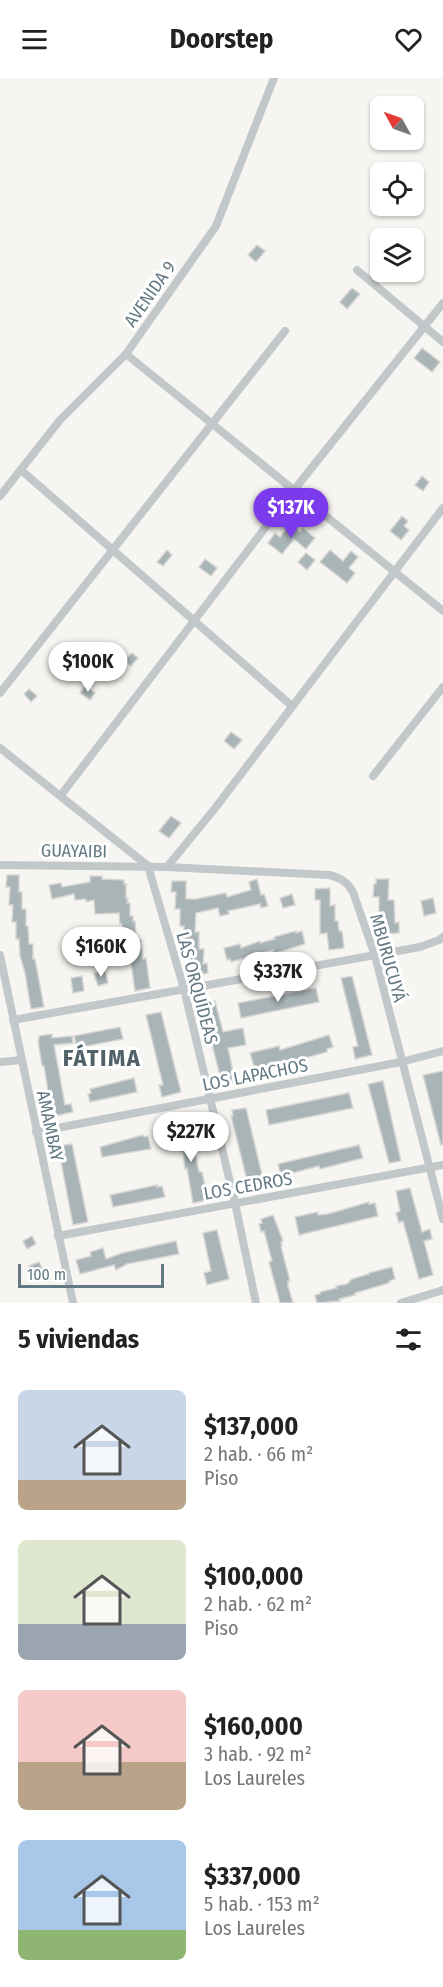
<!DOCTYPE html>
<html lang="es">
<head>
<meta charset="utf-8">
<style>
	body { margin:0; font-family:"Fira Sans Condensed",sans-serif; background:#f6f6f6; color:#222; height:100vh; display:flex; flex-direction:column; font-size:22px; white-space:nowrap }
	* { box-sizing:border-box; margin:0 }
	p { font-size:20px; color:#767676 }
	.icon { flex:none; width:33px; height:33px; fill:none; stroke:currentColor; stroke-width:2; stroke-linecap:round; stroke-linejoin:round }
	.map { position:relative; height:1225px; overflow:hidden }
	.details { display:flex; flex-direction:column; background:#fff; flex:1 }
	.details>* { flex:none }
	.needle { width:39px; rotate:310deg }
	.fabs { position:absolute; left:370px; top:18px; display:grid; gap:12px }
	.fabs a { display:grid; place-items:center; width:54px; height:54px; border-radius:9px; background:#fff; box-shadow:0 2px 4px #0004; font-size:30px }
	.scale { position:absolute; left:18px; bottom:15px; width:146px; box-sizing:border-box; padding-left:6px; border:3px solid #637984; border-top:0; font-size:16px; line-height:21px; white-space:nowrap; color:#637984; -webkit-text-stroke:4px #fff; paint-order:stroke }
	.price { position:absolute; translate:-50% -51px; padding:0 14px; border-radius:21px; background:#fff; color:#222; font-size:20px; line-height:39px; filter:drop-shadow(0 2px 3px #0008) }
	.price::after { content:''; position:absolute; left:50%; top:36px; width:18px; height:14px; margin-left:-9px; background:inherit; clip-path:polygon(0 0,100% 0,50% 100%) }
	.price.current { background:#7c3aed; color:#fff }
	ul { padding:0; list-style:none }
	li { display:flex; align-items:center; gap:18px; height:150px; padding:0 18px }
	li span { display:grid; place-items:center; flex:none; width:168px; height:120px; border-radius:9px; color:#555 }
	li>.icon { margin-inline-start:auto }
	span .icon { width:72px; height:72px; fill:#fffc; stroke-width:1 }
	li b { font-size:26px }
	h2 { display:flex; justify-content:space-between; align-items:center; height:72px; padding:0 18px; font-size:26px }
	header { display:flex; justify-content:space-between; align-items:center; height:78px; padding:0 18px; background:#fff; font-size:27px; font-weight:700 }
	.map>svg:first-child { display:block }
	.building { fill:#a9b4b7; stroke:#d7d6d4; stroke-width:1.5 }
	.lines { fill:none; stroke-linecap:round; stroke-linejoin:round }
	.minor { stroke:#c2c7c9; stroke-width:8 }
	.labels { text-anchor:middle; stroke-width:6; stroke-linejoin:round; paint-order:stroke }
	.street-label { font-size:18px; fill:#637984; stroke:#fff }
	.district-label { font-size:24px; font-weight:bold; letter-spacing:1.5px; fill:#516169; stroke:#fff }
</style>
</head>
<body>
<header><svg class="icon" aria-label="menu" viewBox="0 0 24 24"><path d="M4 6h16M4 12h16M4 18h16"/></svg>Doorstep<svg class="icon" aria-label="heart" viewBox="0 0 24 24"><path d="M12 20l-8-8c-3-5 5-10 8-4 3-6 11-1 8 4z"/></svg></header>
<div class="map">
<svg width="443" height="1225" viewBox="0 0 443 1225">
	<rect width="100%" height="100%" fill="#f6f5f1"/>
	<g class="building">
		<path d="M257,167L265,173L256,184L248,177Z"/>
		<path d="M352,210L360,216L347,231L340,224Z"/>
		<path d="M422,270L440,284L432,294L414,280Z"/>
		<path d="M422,398L429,404L423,413L415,407Z"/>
		<path d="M402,438L408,443L404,448L409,452L401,462L390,453Z"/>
		<path d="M290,446L300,454L303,450L315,460L306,471L294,461L282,476L268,465L275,455L280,459Z"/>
		<path d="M167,472L172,477L163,488L157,484Z"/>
		<path d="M330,472L343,483L351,473L358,479L349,490L355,495L347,505L320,484Z"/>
		<path d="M306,475L315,482L307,492L298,484Z"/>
		<path d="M205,481L217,490L211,498L199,489Z"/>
		<path d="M132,575L138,580L131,588L124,583Z"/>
		<path d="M85,608L95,615L90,622L80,615Z"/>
		<path d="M29,611L37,618L31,624L24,616Z"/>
		<path d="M231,654L242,662L234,671L224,663Z"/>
		<path d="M171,738L181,745L169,760L159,753Z"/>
		<path d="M67,767L74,773L68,780L61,774Z"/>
		<path d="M7,797H19V814H22V831H26V848H28L29,866H33V881H35L44,929L31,931L25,895L20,878L19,861H16V844H12L13,827H9L10,809H6Z"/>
		<path d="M90,798H102V801L124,802V806H126V820H128L127,825H130V838H133V843H135L136,857L138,862H141L143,881L146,880L150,910L135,913L129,870L126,865L124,851H122V846H120L119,835L95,836L94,822L86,824V821L75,822L74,816L52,821L49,807L61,805L62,809L90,804Z"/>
		<path d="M257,801L261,817L264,816L268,828L261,830L260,826L228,833L229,836L220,838L218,830L196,835L195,854H199V871H204L203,886L207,885L208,895L193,898L190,881H188L189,864H184V848H180V831H175L176,814H171L172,803H186V821H196L226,815L227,819L251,812L249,804Z"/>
		<path d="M376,801H389L388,822H394L395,845L399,844V855L385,856L384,834L379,835V819H373L374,806H376Z"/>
		<path d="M330,810V828L335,827V843H338L339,853H342L344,870L329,872L327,855L320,856V822H315V811Z"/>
		<path d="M292,816L295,827L283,830L280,820Z"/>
		<path d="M433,820L436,835L424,838L421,823Z"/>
		<path d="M296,853V855L302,853L305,866L273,876V872L231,884L230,881L227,882L224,870L240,866L241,870L260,863V865L275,861L274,859Z"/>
		<path d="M105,892L108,905L98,908L94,895Z"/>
		<path d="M82,898L84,913L73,915L71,900Z"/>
		<path d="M352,898L372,977L355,981L353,969L358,968L341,900Z"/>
		<path d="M316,910L319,924L241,940L238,925Z"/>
		<path d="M215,923L223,954L243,950L246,967L228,970L235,1004L222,1006L202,926Z"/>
		<path d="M161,934L181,1014L162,1019L159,1007H163L146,937Z"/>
		<path d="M120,949L123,961L77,970L74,958Z"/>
		<path d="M52,956V960L72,958L73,965L54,967L65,1027L71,1026L73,1034L50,1039L47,1006L44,988H42L38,962H39V958Z"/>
		<path d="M329,957L333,969L327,971V974L287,985V983L255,991L250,975L279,968L280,972Z"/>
		<path d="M443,993V1067H441L423,997Z"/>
		<path d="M134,1000L137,1014L90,1024L88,1016L91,1015L90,1011Z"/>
		<path d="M383,1003L401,1083L389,1085L368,1006Z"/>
		<path d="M349,1015L353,1030L269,1047L266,1032Z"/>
		<path d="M246,1030L264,1105L263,1111L250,1114L231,1038H233L232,1032Z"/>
		<path d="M189,1044L199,1094H202L208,1122L193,1125L187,1090L185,1091L183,1074H181L175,1046Z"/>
		<path d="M143,1057L144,1059L148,1058L151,1071L102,1079L100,1069Z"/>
		<path d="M72,1066L88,1144L73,1147L58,1068Z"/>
		<path d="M359,1067L363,1080L320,1091L319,1088L281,1098L278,1086Z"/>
		<path d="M157,1107V1109L162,1108L165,1119L113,1129L110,1117Z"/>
		<path d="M410,1110L422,1154L430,1151L432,1161L424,1163L433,1197L419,1201L403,1143L399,1145L396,1135L400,1133L396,1113Z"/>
		<path d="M369,1124V1126L375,1125L378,1138L299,1157L295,1139L318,1134V1137L328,1136Z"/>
		<path d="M273,1137L283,1163L281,1164L282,1168L281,1169L290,1203H288V1208L293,1225H280L269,1184L272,1183L271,1179L264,1153L261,1154L259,1146L262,1145L261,1141Z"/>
		<path d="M217,1152L229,1201L207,1207L204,1195L211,1193L203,1155Z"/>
		<path d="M32,1158L36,1166L27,1171L23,1163Z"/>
		<path d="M176,1163L179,1176L127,1186L116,1192L114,1187L80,1196L76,1182L91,1178L90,1174L103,1170L106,1181L122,1175Z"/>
		<path d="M39,1184L44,1194L34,1199L29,1188Z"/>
		<path d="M392,1189L395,1201L389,1203V1205L355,1215V1217L339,1221L340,1223L317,1225L315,1217L320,1216V1214L337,1210L336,1208L347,1206L352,1201L369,1196V1195Z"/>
	</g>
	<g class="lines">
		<g class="minor">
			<path d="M357,192L443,264"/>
			<path d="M126,276L443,533"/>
			<path d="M21,392L292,628"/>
			<path d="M0,418L60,342L126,276L216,148L274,0"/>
			<path d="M0,615L285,253"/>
			<path d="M0,670L148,788L184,911L235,1125L256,1225"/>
			<path d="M373,698L443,609"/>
			<path d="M61,717L294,412L443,225"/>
			<path d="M0,787L167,789L329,797C341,800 347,804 353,814L375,878L443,1141"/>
			<path d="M167,789L216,729L443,430"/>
			<path d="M0,877L73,1225"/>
			<path d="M13,942L420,869L439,862L443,859"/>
			<path d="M0,984L21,982"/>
			<path d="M36,1054L401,984L443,973"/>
			<path d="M58,1158L443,1087"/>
			<path d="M401,1225L443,1212"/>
		</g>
	</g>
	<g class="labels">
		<g class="street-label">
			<text transform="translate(150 216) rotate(-55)" y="6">AVENIDA 9</text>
			<text transform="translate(74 773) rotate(1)" y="6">GUAYAIBI</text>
			<text transform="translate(388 880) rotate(74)" y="6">MBURUCUYÁ</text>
			<text transform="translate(197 910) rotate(75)" y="6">LAS ORQUÍDEAS</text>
			<text transform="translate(255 997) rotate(-11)" y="6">LOS LAPACHOS</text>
			<text transform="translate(50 1048) rotate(78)" y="6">AMAMBAY</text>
			<text transform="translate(248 1108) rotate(-10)" y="6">LOS CEDROS</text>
		</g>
		<g class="district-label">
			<text x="102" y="988">FÁTIMA</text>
		</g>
	</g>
</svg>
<div class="fabs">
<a><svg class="needle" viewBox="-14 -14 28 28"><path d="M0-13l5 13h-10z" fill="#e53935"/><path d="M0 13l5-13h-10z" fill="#767676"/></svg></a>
<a><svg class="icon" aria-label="locate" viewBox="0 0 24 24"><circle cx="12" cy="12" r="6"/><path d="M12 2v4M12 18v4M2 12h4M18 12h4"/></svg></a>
<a><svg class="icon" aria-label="layers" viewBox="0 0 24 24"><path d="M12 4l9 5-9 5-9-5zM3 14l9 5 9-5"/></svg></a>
</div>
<div class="scale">100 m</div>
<b class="price current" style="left:291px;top:461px">$137K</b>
<b class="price" style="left:88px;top:615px">$100K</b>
<b class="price" style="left:101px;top:900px">$160K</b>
<b class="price" style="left:278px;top:925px">$337K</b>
<b class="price" style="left:191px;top:1085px">$227K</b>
</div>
<section class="details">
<h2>5 viviendas<svg class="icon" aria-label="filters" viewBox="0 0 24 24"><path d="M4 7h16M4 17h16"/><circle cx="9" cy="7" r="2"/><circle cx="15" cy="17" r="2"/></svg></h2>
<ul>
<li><span style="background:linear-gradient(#c9d6e8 75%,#b9a48a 0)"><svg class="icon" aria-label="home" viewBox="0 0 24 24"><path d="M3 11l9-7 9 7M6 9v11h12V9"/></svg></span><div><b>$137,000</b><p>2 hab. · 66 m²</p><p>Piso</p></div></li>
<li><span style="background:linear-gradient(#dfe7d0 70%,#9aa5b1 0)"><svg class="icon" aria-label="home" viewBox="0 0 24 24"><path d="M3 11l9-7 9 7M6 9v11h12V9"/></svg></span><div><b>$100,000</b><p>2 hab. · 62 m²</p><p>Piso</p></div></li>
<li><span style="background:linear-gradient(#f6c9c9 60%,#b9a48a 0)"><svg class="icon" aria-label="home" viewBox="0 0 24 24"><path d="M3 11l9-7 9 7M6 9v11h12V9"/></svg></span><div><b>$160,000</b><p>3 hab. · 92 m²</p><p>Los Laureles</p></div></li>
<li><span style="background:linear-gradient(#a9c7e8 75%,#8fb573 0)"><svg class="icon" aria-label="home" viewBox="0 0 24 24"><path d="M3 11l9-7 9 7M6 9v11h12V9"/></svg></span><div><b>$337,000</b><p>5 hab. · 153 m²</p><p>Los Laureles</p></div></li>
</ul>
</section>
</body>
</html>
